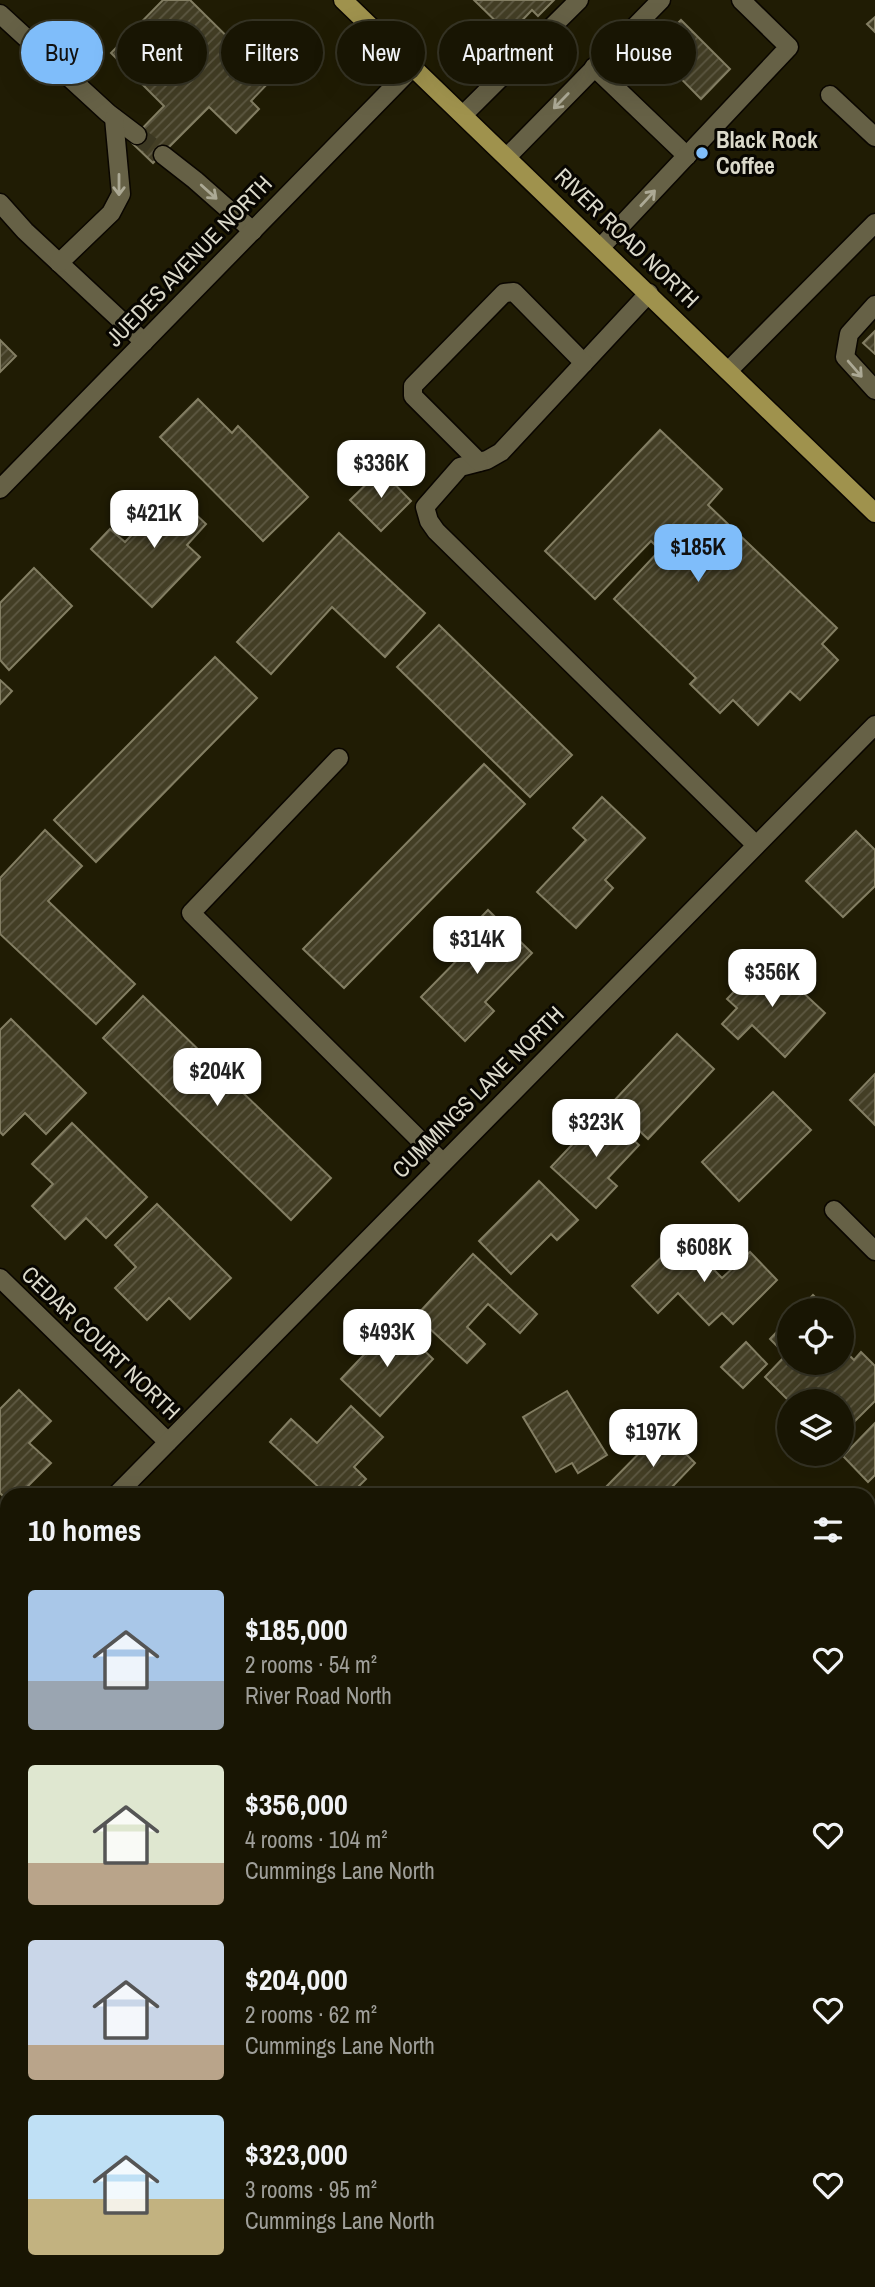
<!DOCTYPE html>
<html lang="en">
<head>
<meta charset="utf-8">
<style>
	body { margin:0; font-family:"Archivo Narrow",sans-serif; background:#252212; color:#f1f3f6; height:100vh; display:flex; flex-direction:column; font-size:26px; white-space:nowrap }
	* { box-sizing:border-box; margin:0 }
	p { font-size:23px; color:#9f9f9a }
	.icon { flex:none; width:38px; height:38px; fill:none; stroke:currentColor; stroke-width:2; stroke-linecap:round; stroke-linejoin:round }
	.map { position:relative; flex:1; overflow:hidden }
	.side { position:absolute; left:0px; top:1488px; width:875px; height:800px; display:flex; flex-direction:column; background:#181503; border-radius:21px 21px 0 0; box-shadow:0 7px 28px #0002,0 0 0 2px #363425 }
	.side>* { flex:none }
	.guide { position:absolute; left:21px; top:21px; width:833px; height:63px; display:flex; gap:14px }
	.fabs { position:absolute; left:777px; top:1298px; display:grid; gap:14px }
	.fabs a { display:grid; place-items:center; width:77px; height:77px; border-radius:50%; background:#181503; box-shadow:0 7px 28px #0002,0 0 0 2px #363425; font-size:35px }
	.price { position:absolute; translate:-50% -60px; padding:0 16px; border-radius:14px; background:#fff; color:#222; font-size:23px; line-height:46px; filter:drop-shadow(0 2px 4px #0008) }
	.price::after { content:''; position:absolute; left:50%; top:42px; width:21px; height:16px; margin-left:-10px; background:inherit; clip-path:polygon(0 0,100% 0,50% 100%) }
	.price.selected { background:#7fbdfa; color:#111 }
	ul { padding:0; list-style:none }
	li { display:flex; align-items:center; gap:21px; height:175px; padding:0 28px }
	li span { display:grid; place-items:center; flex:none; width:196px; height:140px; border-radius:7px; color:#555 }
	li>.icon { margin-inline-start:auto }
	span .icon { width:84px; height:84px; fill:#fffc; stroke-width:1 }
	li b { font-size:30px }
	h2 { display:flex; justify-content:space-between; align-items:center; height:84px; padding:0 28px; font-size:30px }
	.tag { padding:0 24px; border-radius:32px; background:#181503; box-shadow:0 7px 28px #0002,0 0 0 2px #363425; font-size:24px; line-height:63px }
	.tag.selected { background:#7fbdfa; color:#111 }
	.map>svg:first-child { display:block }
	.building { fill:url(#building-hatch); stroke:#837e63; stroke-width:2 }
	.lines { fill:none; stroke-linecap:round; stroke-linejoin:round }
	.minor-tunnel { stroke:#3c3822; stroke-width:18; stroke-dasharray:18 9; stroke-linecap:butt }
	.minor-casing { stroke:#0a0600; stroke-width:21 }
	.major-casing { stroke:#0a0600; stroke-width:21 }
	.minor { stroke:#666146; stroke-width:18 }
	.major { stroke:#9f924d; stroke-width:18 }
	.oneway { stroke:#aca995 }
	.poi-dot { fill:#7fbdfa; stroke:#080601; stroke-width:2.5 }
	.labels { text-anchor:middle; stroke-width:6; stroke-linejoin:round; paint-order:stroke }
	.poi-label { font-size:23px; font-weight:bold; fill:#dbd9ca; stroke:#080601; text-anchor:start }
	.street-label { font-size:23px; fill:#dbd9ca; stroke:#080601 }
</style>
</head>
<body>
<div class="map">
<svg width="875" height="2287" viewBox="0 0 875 2287">
	<defs>
		<pattern id="building-hatch" width="6" height="6" patternUnits="userSpaceOnUse" patternTransform="scale(1.75)"><rect width="6" height="6" fill="#433e25"/><path d="M-1 1l2-2M0 6l6-6M5 7l2-2" fill="none" stroke="#5e5943"/></pattern>
	</defs>
	<rect width="100%" height="100%" fill="#201c04"/>
	<g class="building">
		<path d="M163,0H190L271,80L251,101L259,109L236,133L209,107L153,163L130,141L164,106L111,53Z"/>
		<path d="M474,0H554L538,16L532,10L509,34Z"/>
		<path d="M875,17V32L867,24Z"/>
		<path d="M681,20L730,69L701,99L652,49Z"/>
		<path d="M875,331V354L863,343Z"/>
		<path d="M0,340L16,356L0,372Z"/>
		<path d="M198,399L232,433L238,426L308,497L263,541L160,437Z"/>
		<path d="M660,430L722,489L708,505L837,628L822,644L838,660L800,700L790,691L758,725L733,700L720,713L690,684L696,678L614,599L660,550L651,541L595,599L545,551Z"/>
		<path d="M381,470L411,501L381,531L350,500Z"/>
		<path d="M172,492L206,524L187,545L200,557L152,607L91,549L110,529L125,542Z"/>
		<path d="M339,533L425,613L385,657L332,607L271,674L237,642Z"/>
		<path d="M34,568L72,606L9,670L0,660V603Z"/>
		<path d="M439,625L572,755L530,797L397,667Z"/>
		<path d="M215,657L257,698L96,862L54,820Z"/>
		<path d="M0,680L12,691L0,704Z"/>
		<path d="M484,764L525,804L344,988L303,949Z"/>
		<path d="M602,797L645,838L605,880L613,888L576,928L537,892L586,840L573,828Z"/>
		<path d="M45,830L82,866L48,901L135,984L96,1024L0,934V878Z"/>
		<path d="M856,831L875,850V886L843,917L806,881Z"/>
		<path d="M488,910L532,953L485,1002L494,1011L465,1041L421,997L470,947L461,938Z"/>
		<path d="M766,958L825,1013L785,1057L752,1025L738,1039L722,1024L737,1008L727,999Z"/>
		<path d="M143,996L331,1178L291,1220L103,1038Z"/>
		<path d="M11,1019L86,1093L46,1134L25,1113L3,1135L0,1132V1030Z"/>
		<path d="M677,1034L714,1069L648,1139L611,1104Z"/>
		<path d="M875,1074V1125L850,1100Z"/>
		<path d="M773,1092L811,1130L739,1201L702,1162Z"/>
		<path d="M603,1112L639,1145L608,1178L617,1186L596,1208L551,1167Z"/>
		<path d="M72,1123L147,1197L106,1238L86,1218L65,1239L32,1206L53,1184L32,1164Z"/>
		<path d="M539,1181L578,1220L557,1240L551,1234L511,1274L479,1241Z"/>
		<path d="M157,1204L231,1278L190,1319L169,1298L147,1320L115,1288L136,1267L115,1245Z"/>
		<path d="M682,1237L722,1278L750,1252L777,1280L733,1324L722,1313L709,1325L678,1293L658,1313L632,1286Z"/>
		<path d="M473,1254L537,1314L520,1333L488,1304L467,1327L485,1344L467,1363L416,1316Z"/>
		<path d="M813,1295L829,1311H798Z"/>
		<path d="M789,1319V1363H842V1348L854,1360L861,1352L875,1366V1401L844,1432L842,1429V1402H790L765,1377L786,1355L770,1339Z"/>
		<path d="M395,1322L433,1359L380,1416L341,1379Z"/>
		<path d="M746,1342L767,1364L743,1388L721,1367Z"/>
		<path d="M19,1390L51,1421L29,1443L51,1463L20,1494H7V1500L0,1493V1409Z"/>
		<path d="M567,1391L607,1455L578,1473L572,1463L556,1472L523,1417Z"/>
		<path d="M351,1406L383,1437L354,1467L366,1479L351,1494H326L270,1442L291,1419L317,1443Z"/>
		<path d="M875,1423V1475L868,1482L843,1456Z"/>
		<path d="M662,1430L695,1463L671,1488L678,1494H608L603,1490Z"/>
		<path d="M875,1695V1760L868,1753V1701Z"/>
		<path d="M0,1851L7,1858V1980L0,1987Z"/>
		<path d="M868,1992L875,1999V2023L868,2030Z"/>
		<path d="M875,2077V2166L868,2159V2084Z"/>
		<path d="M0,2240L7,2247V2280H41L48,2287H0Z"/>
		<path d="M301,2280H310L316,2287H294Z"/>
		<path d="M346,2280H411L418,2287H353Z"/>
		<path d="M501,2280H519L512,2287H508Z"/>
		<path d="M542,2280H570L577,2287H535Z"/>
	</g>
	<g class="lines">
		<path class="minor-tunnel" d="M137,135L163,155"/>
		<g class="minor-casing">
			<g id="minor">
				<path d="M0,14L108,113L137,135"/>
				<path d="M594,67L687,156"/>
				<path d="M830,95L875,137"/>
				<path d="M463,115L579,0"/>
				<path d="M163,155L195,180L253,231"/>
				<path d="M507,157L661,0"/>
				<path d="M0,203L25,231L144,342"/>
				<path d="M601,247L789,47L741,0"/>
				<path d="M59,263L111,213L121,194L114,118"/>
				<path d="M649,293L501,452L487,460L460,467L425,507L429,521L436,531L756,845"/>
				<path d="M875,305L849,334L845,357L875,390"/>
				<path d="M729,370L875,223"/>
				<path d="M479,462L413,396V386L504,293L514,292L584,363"/>
				<path d="M0,489L413,67"/>
				<path d="M339,758L191,913L443,1163"/>
				<path d="M834,1210L875,1251"/>
				<path d="M0,1278L168,1442"/>
				<path d="M117,1494L875,725"/>
				<path d="M0,1615L7,1607"/>
				<path d="M0,1692L7,1699"/>
				<path d="M868,1862L875,1868"/>
				<path d="M681,2280L688,2287"/>
				<path d="M164,2287L171,2280"/>
			</g>
		</g>
		<g class="major-casing">
			<path id="major" d="M343,0L875,513"/>
		</g>
		<use href="#minor" class="minor"/>
		<use href="#major" class="major"/>
	</g>
	<defs><path id="oneway-shaft" d="M-6 0H5M1.5-3L5.5 0L1.5 3" fill="none" stroke-width="1.6" stroke-linecap="round" stroke-linejoin="round" transform="scale(1.75)"/></defs>
	<g class="oneway">
		<use href="#oneway-shaft" transform="translate(561 101) rotate(134)"/>
		<use href="#oneway-shaft" transform="translate(119 185) rotate(90)"/>
		<use href="#oneway-shaft" transform="translate(209 192) rotate(42)"/>
		<use href="#oneway-shaft" transform="translate(648 198) rotate(-47)"/>
		<use href="#oneway-shaft" transform="translate(855 369) rotate(49)"/>
	</g>
	<circle class="poi-dot" cx="702" cy="153" r="7"/>
	<g class="labels">
		<g class="poi-label">
			<text x="716" y="148">Black Rock<tspan x="716" dy="26">Coffee</tspan></text>
		</g>
		<g class="street-label">
			<text transform="translate(627 238) rotate(44)" y="8">RIVER ROAD NORTH</text>
			<text transform="translate(189 261) rotate(-46)" y="8">JUEDES AVENUE NORTH</text>
			<text transform="translate(478 1092) rotate(-45)" y="8">CUMMINGS LANE NORTH</text>
			<text transform="translate(101 1343) rotate(44)" y="8">CEDAR COURT NORTH</text>
		</g>
	</g>
</svg>
<div class="fabs">
<a><svg class="icon" aria-label="locate" viewBox="0 0 24 24"><circle cx="12" cy="12" r="6"/><path d="M12 2v4M12 18v4M2 12h4M18 12h4"/></svg></a>
<a><svg class="icon" aria-label="layers" viewBox="0 0 24 24"><path d="M12 4l9 5-9 5-9-5zM3 14l9 5 9-5"/></svg></a>
</div>
<b class="price" style="left:381px;top:500px">$336K</b>
<b class="price" style="left:154px;top:550px">$421K</b>
<b class="price selected" style="left:698px;top:584px">$185K</b>
<b class="price" style="left:477px;top:976px">$314K</b>
<b class="price" style="left:772px;top:1009px">$356K</b>
<b class="price" style="left:217px;top:1108px">$204K</b>
<b class="price" style="left:596px;top:1159px">$323K</b>
<b class="price" style="left:704px;top:1284px">$608K</b>
<b class="price" style="left:387px;top:1369px">$493K</b>
<b class="price" style="left:653px;top:1469px">$197K</b>
<div class="guide">
<a class="tag selected">Buy</a>
<a class="tag">Rent</a>
<a class="tag">Filters</a>
<a class="tag">New</a>
<a class="tag">Apartment</a>
<a class="tag">House</a>
</div>
<section class="side">
<h2>10 homes<svg class="icon" aria-label="filters" viewBox="0 0 24 24"><path d="M4 7h16M4 17h16"/><circle cx="9" cy="7" r="2"/><circle cx="15" cy="17" r="2"/></svg></h2>
<ul>
<li><span style="background:linear-gradient(#a9c7e8 65%,#9aa5b1 0)"><svg class="icon" aria-label="home" viewBox="0 0 24 24"><path d="M3 11l9-7 9 7M6 9v11h12V9"/></svg></span><div><b>$185,000</b><p>2 rooms · 54 m²</p><p>River Road North</p></div><svg class="icon" aria-label="heart" viewBox="0 0 24 24"><path d="M12 20l-8-8c-3-5 5-10 8-4 3-6 11-1 8 4z"/></svg></li>
<li><span style="background:linear-gradient(#dfe7d0 70%,#b9a48a 0)"><svg class="icon" aria-label="home" viewBox="0 0 24 24"><path d="M3 11l9-7 9 7M6 9v11h12V9"/></svg></span><div><b>$356,000</b><p>4 rooms · 104 m²</p><p>Cummings Lane North</p></div><svg class="icon" aria-label="heart" viewBox="0 0 24 24"><path d="M12 20l-8-8c-3-5 5-10 8-4 3-6 11-1 8 4z"/></svg></li>
<li><span style="background:linear-gradient(#c9d6e8 75%,#b9a48a 0)"><svg class="icon" aria-label="home" viewBox="0 0 24 24"><path d="M3 11l9-7 9 7M6 9v11h12V9"/></svg></span><div><b>$204,000</b><p>2 rooms · 62 m²</p><p>Cummings Lane North</p></div><svg class="icon" aria-label="heart" viewBox="0 0 24 24"><path d="M12 20l-8-8c-3-5 5-10 8-4 3-6 11-1 8 4z"/></svg></li>
<li><span style="background:linear-gradient(#bfe0f5 60%,#c2b280 0)"><svg class="icon" aria-label="home" viewBox="0 0 24 24"><path d="M3 11l9-7 9 7M6 9v11h12V9"/></svg></span><div><b>$323,000</b><p>3 rooms · 95 m²</p><p>Cummings Lane North</p></div><svg class="icon" aria-label="heart" viewBox="0 0 24 24"><path d="M12 20l-8-8c-3-5 5-10 8-4 3-6 11-1 8 4z"/></svg></li>
</ul>
</section>
</div>
</body>
</html>
